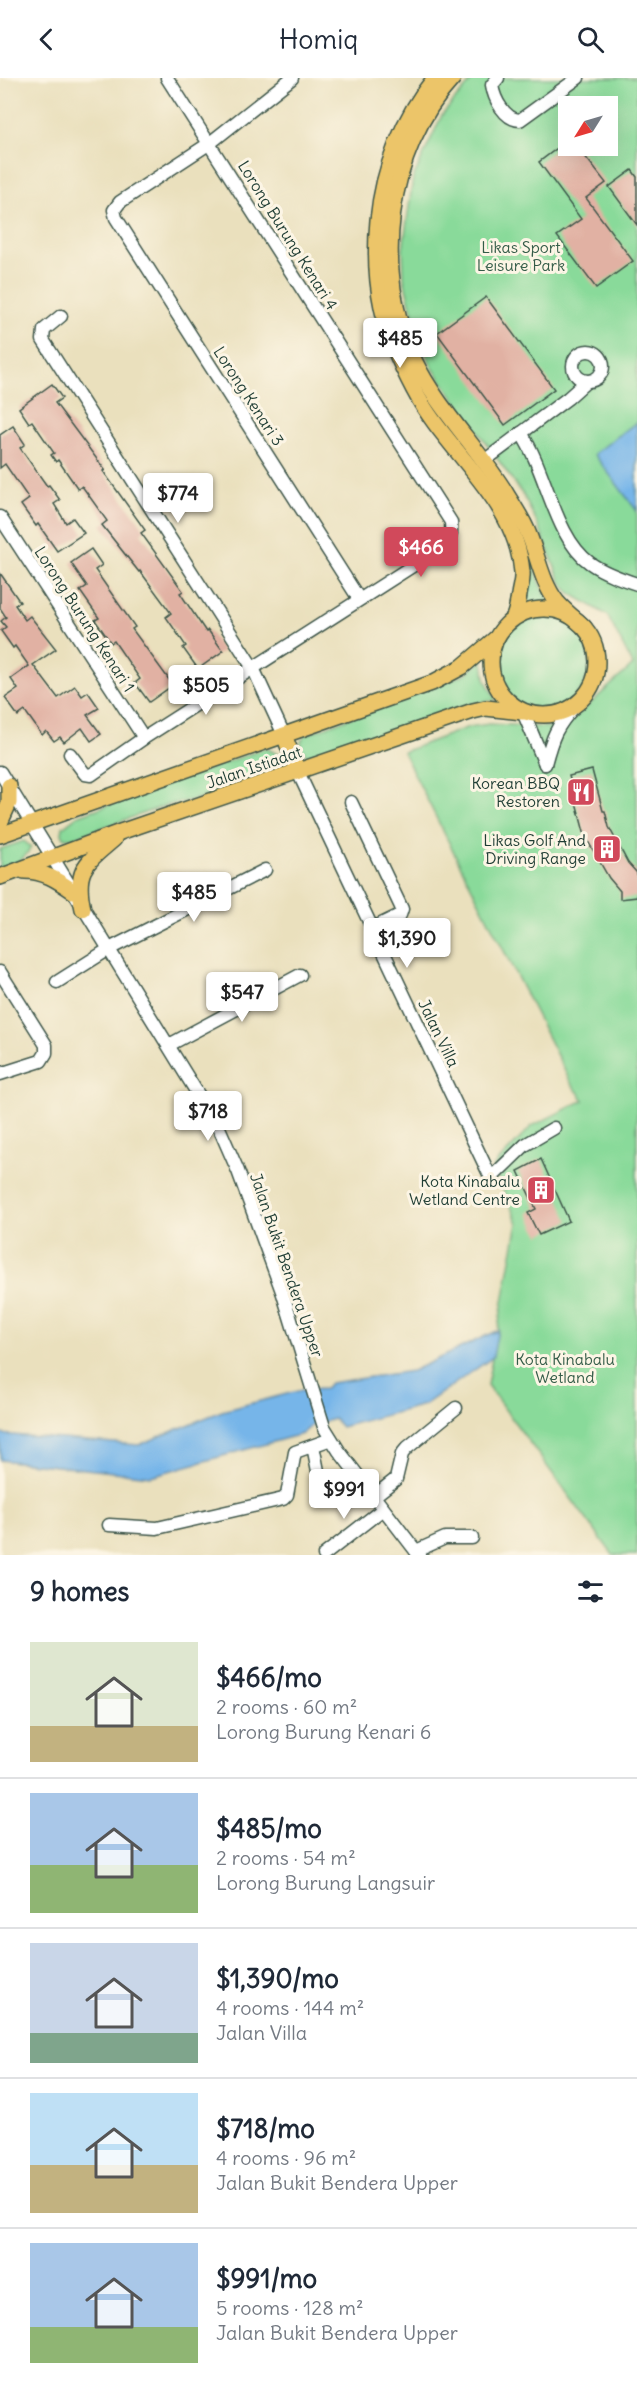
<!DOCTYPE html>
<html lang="en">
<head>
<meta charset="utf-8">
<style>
	body { margin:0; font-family:Delius,sans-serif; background:#f6f6f7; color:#1f2937; height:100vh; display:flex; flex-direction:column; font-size:22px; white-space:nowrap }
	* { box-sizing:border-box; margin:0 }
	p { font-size:20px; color:#747a83 }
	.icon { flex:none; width:33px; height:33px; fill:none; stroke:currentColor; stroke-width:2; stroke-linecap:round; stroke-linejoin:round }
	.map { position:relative; height:1477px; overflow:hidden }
	.side { display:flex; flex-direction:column; background:#fff; flex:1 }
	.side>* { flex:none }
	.needle { width:39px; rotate:233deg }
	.controls { position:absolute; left:558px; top:18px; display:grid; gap:12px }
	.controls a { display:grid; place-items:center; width:60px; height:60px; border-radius:0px; background:#fff; box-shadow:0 6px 24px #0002; font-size:30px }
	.price { position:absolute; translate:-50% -51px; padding:0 14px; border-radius:6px; background:#fff; color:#222; font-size:20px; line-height:39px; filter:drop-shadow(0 2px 3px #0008) }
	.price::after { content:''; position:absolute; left:50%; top:36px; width:18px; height:14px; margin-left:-9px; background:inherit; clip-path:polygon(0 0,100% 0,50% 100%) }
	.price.selected { background:#d1495b; color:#fff }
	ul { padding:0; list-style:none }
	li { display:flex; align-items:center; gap:18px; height:150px; padding:0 30px }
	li+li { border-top:2px solid #e0e1e3 }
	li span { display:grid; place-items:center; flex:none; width:168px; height:120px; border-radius:0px; color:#555 }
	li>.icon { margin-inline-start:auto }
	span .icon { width:72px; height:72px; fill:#fffc; stroke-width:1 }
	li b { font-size:26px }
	h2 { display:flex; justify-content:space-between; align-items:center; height:72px; padding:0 30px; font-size:26px }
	header { display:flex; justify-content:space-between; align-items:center; height:78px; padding:0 30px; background:#fff; font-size:27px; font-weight:600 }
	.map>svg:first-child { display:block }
	.green { fill:#89da9a; stroke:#548c67; stroke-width:1.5; fill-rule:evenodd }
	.water { fill:#76b5e9; stroke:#4a798e; stroke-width:1.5 }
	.building { fill:#e1b1a3 }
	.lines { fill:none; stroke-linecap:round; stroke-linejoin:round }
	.minor-casing { stroke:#3d5549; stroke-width:15 }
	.major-casing { stroke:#3d5549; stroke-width:18 }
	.minor { stroke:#fff; stroke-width:12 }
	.major { stroke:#ecc569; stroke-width:15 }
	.labels { text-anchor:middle; stroke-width:6; stroke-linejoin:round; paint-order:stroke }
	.street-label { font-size:16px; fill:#1f3d34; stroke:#fcf5e5 }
	.park-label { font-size:16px; fill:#345c48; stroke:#fcf5e5 }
	.poi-label { font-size:16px; fill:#1f3d34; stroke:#fcf5e5; text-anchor:end }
</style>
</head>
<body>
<header><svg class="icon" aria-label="back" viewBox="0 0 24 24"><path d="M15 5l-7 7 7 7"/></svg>Homiq<svg class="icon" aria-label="search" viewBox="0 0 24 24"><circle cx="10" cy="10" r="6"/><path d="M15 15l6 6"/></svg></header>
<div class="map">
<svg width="637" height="1477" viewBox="0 0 637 1477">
	<rect width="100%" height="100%" fill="#fcf5e5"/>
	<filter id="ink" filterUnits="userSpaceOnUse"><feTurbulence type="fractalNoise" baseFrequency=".0167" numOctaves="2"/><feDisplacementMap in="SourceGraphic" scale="12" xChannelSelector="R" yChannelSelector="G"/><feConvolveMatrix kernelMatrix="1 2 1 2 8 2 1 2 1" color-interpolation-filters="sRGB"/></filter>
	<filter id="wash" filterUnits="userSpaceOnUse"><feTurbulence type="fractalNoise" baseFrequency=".008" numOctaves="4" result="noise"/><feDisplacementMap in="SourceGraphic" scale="24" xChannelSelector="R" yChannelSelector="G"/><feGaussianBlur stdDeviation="1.35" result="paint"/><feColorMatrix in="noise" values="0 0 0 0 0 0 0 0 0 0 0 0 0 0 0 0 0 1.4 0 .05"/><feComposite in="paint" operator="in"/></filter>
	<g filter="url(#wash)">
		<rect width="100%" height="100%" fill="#eae0bd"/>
		<g class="green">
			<path d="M440,0H446C433,14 423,33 415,50C371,138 378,230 426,314C456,356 492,396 517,442C532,469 534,501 552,527L526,528C530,508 529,486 523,466C515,441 499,420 484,399C454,358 418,318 399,271C382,227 382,183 385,137C388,94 410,32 440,0Z"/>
			<path d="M474,0H637V1477H613L487,1307L518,1145L493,1089L532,1048L584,1022L571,1005L403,674L469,649L489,646L563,650L633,587L607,537L570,515L561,504L537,445L523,417L432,289L419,259L411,229L404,201L403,171L413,100L442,37ZM568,28H608V68H568Z"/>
			<circle cx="542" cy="585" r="47"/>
			<path d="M483,582L485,601L496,622L469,626L318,680H310L301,671V663L305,657L465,596Z"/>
			<path d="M266,670L279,677L277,692L207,719L167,727L73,760H65L62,756L63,749L77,738Z"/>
			<path d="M24,763L31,769C25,782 13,787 0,792V771Z"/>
		</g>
		<g class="water">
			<path d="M637,344V433L594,376Z"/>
			<path d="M498,1252L493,1279L424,1327L341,1349L334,1341L312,1347L302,1356L151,1398L0,1382V1356L139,1367L222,1333L302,1312L325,1311L330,1305L412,1293Z"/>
		</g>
		<g id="blocks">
			<g class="building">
				<path d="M568,62V68H577L606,105L586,120L633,183L596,210L557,158L581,141L539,84Z"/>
				<path d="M632,92L637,99V147L609,109Z"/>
				<path d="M486,219L554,311L505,347L437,255Z"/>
				<path d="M52,306L62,320L55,325L105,392L103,393L145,452L141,455L183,513L180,515L206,554L208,552L223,573L198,591L183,570L186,568L166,539L171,535L140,493L139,494L102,447L107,443L82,408L78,411L58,382L56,384L51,377L54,375L32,343L29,345L19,330Z"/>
				<path d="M13,348L25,366L20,370L47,408L49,407L60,422L54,426L66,445L73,440L84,455L57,473L38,446L36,448L21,427L29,421L5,386L0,390V357Z"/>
				<path d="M91,471L102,487L95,492L135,549L132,551L173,607L149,624L135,605L140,601L114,563L111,565L95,542L99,540L80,513L87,508L71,485Z"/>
				<path d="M0,495L20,524L15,527L25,542L30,538L56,571L33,587L58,620L75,608L82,618L88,614L99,630L87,637L101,656L91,663L82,650L64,664L60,659L54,663L46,653L42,657L25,633L18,638L5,620L18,611L11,601L29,588L15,568L13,570L1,553L6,549L1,543L6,539L0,530Z"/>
				<path d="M592,692L603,733H605L609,749L628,785L637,795V819L620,821V813L609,800L585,758L569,698Z"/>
				<path d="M541,1081L569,1143L539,1157L528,1135L536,1131L518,1093Z"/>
			</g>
		</g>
	</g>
	<g filter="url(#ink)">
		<use href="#blocks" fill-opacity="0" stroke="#3d5549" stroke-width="1.5"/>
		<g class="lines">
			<g class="minor-casing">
				<g id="minor">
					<path d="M292,0L210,65L120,124L114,132L116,140L359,521"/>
					<path d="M498,0L492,7C494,21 505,42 520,42L578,0"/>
					<path d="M61,238L44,252L43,262L253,590L284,657"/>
					<circle cx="588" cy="288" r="15"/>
					<path d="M521,355C547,393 554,459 590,485C604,495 622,501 637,506"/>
					<path d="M484,383L568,320L587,303"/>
					<path d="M0,439L144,660"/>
					<path d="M523,634L545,686"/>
					<path d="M70,676L85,696L91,697L144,660L442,469C451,461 452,456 451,444L167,0"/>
					<path d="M545,686C552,660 556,648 575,628"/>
					<path d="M0,694L220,1052L238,1093L283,1216L324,1349L339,1373L419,1477"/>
					<path d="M298,694L491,1100L525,1067L554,1050"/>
					<path d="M351,724L402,831L400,837L371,851"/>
					<path d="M0,894L46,967V975L41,983L0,996"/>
					<path d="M57,904L109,871L265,792"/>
					<path d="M169,967L300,897"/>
					<path d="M313,1368L321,1408"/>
					<path d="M373,1419L396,1401L402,1376L407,1370L456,1330"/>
					<path d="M109,1447L157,1450L283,1421L287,1417L295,1374L331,1361"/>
					<path d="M416,1473L445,1460H472"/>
					<path d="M324,1477L383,1431"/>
				</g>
			</g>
			<g class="major-casing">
				<g id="major">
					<path d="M435,0C403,39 383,91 378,142C372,207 383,254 414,312C446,374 516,421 522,494C523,502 520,509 519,517C518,524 517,532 514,539"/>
					<path d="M453,0C386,72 372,194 414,282C438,332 479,370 507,417C515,430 524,443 529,457C538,479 542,505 557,524C565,533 575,541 584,549"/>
					<circle cx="544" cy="584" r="53"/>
					<path d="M284,657L298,694"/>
					<path d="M0,745L9,725V708"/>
					<path d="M0,757L432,605L462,589L495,561"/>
					<path d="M24,793C44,793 57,802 73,813"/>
					<path d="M0,799L123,753L473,633L486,630L523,634"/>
					<path d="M83,831C74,791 86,785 114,761"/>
				</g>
			</g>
			<use href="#minor" class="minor"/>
			<use href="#major" class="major"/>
		</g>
	</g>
	<defs>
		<g id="restaurant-square" transform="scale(1.5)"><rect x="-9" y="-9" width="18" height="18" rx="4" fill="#d1495b" stroke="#fcf5e5"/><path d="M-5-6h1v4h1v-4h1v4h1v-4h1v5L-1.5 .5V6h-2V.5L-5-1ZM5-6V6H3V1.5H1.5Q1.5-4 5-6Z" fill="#fff"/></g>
		<g id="building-square" transform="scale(1.5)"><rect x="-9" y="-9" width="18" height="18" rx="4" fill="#d1495b" stroke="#fcf5e5"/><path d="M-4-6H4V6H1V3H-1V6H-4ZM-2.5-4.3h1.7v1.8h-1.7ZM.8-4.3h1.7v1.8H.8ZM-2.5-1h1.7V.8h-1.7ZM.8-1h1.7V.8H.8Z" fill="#fff"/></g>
	</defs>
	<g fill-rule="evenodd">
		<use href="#restaurant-square" x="581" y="714"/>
		<use href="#building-square" x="607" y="771"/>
		<use href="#building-square" x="541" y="1112"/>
	</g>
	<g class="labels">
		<g class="street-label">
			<text transform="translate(288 157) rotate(58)" y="6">Lorong Burung Kenari 4</text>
			<text transform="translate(249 318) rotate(57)" y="6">Lorong Kenari 3</text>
			<text transform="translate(85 541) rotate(57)" y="6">Lorong Burung Kenari 1</text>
			<text transform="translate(254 689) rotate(-19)" y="6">Jalan Istiadat</text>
			<text transform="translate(439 955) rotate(64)" y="6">Jalan Villa</text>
			<text transform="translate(287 1187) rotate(71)" y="6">Jalan Bukit Bendera Upper</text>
		</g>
		<g class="park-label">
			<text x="521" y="175">Likas Sport<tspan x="521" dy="18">Leisure Park</tspan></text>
			<text x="565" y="1287">Kota Kinabalu<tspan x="565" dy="18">Wetland</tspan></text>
		</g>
		<g class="poi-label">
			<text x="560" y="711">Korean BBQ<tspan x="560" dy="18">Restoren</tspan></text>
			<text x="586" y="768">Likas Golf And<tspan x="586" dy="18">Driving Range</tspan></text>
			<text x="520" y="1109">Kota Kinabalu<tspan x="520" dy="18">Wetland Centre</tspan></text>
		</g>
	</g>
</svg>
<div class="controls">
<a><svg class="needle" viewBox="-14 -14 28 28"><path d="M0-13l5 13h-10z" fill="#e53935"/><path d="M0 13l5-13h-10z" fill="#747a83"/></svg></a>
</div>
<b class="price" style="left:400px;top:291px">$485</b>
<b class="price" style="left:178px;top:446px">$774</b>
<b class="price selected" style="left:421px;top:500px">$466</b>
<b class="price" style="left:206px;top:638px">$505</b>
<b class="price" style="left:194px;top:845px">$485</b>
<b class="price" style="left:407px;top:891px">$1,390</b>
<b class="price" style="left:242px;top:945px">$547</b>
<b class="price" style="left:208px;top:1064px">$718</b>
<b class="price" style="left:344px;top:1442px">$991</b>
</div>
<section class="side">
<h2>9 homes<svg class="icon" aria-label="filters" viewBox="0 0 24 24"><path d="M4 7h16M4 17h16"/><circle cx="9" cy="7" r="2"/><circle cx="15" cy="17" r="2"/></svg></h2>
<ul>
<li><span style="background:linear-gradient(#dfe7d0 70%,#c2b280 0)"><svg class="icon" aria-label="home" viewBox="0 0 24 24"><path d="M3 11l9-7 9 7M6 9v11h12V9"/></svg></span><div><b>$466/mo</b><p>2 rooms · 60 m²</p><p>Lorong Burung Kenari 6</p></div></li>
<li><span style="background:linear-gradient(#a9c7e8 60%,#8fb573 0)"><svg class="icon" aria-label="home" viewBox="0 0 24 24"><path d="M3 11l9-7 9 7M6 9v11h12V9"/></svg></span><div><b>$485/mo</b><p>2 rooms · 54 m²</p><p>Lorong Burung Langsuir</p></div></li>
<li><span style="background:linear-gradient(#c9d6e8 75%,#7fa58c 0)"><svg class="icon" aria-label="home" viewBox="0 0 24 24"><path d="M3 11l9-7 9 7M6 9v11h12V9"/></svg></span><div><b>$1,390/mo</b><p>4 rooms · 144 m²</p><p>Jalan Villa</p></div></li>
<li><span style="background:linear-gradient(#bfe0f5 60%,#c2b280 0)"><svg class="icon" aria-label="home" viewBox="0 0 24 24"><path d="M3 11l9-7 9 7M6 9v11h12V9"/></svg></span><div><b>$718/mo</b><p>4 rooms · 96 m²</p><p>Jalan Bukit Bendera Upper</p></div></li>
<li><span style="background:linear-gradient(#a9c7e8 70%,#8fb573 0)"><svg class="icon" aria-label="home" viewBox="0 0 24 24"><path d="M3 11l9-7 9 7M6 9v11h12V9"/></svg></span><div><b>$991/mo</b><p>5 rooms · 128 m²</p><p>Jalan Bukit Bendera Upper</p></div></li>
</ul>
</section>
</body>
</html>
